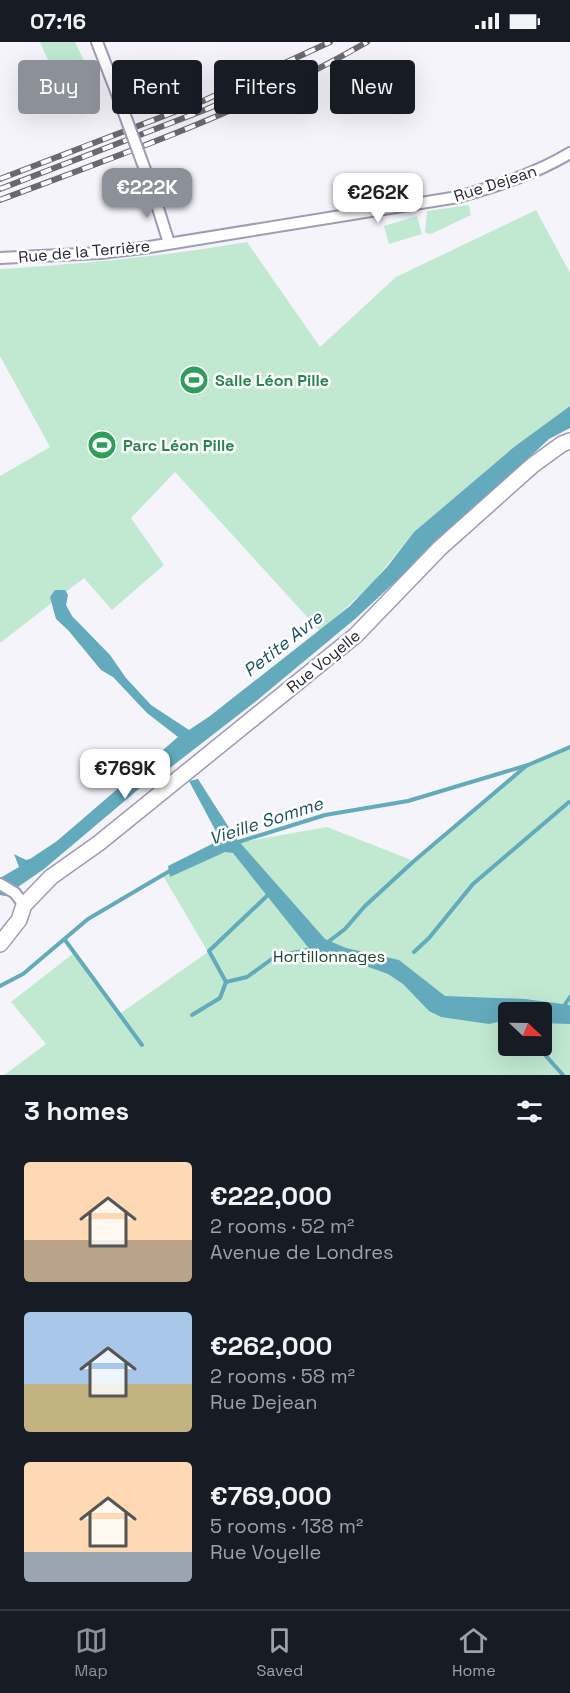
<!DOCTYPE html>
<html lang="en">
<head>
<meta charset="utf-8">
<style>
	body { margin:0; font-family:"Space Grotesk",sans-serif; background:#242831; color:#f1f3f6; height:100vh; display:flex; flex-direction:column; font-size:22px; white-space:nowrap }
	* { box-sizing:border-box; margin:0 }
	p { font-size:20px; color:#9ea1a6 }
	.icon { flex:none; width:33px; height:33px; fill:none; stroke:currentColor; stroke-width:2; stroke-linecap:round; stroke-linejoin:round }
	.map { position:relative; height:1033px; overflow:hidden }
	.details { display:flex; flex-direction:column; background:#171b24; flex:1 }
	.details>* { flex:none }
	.top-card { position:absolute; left:18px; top:18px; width:534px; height:54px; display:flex; gap:12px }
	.needle { width:39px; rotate:112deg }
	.fabs { position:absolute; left:498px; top:960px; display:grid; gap:12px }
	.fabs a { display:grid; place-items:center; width:54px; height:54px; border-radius:6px; background:#171b24; box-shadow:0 6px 24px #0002; font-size:30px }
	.price { position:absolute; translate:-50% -51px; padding:0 14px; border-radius:12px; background:#fff; color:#222; font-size:20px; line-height:39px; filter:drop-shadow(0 2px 3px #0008) }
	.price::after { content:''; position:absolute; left:50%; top:36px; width:18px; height:14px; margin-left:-9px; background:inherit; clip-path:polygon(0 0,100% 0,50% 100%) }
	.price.on { background:#8c9099; color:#fff }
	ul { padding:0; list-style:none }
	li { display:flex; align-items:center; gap:18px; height:150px; padding:0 24px }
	li span { display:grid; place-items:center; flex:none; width:168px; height:120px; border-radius:6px; color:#555 }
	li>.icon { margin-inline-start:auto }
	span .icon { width:72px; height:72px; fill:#fffc; stroke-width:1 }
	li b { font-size:26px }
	h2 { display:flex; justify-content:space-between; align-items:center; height:72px; padding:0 24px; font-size:26px }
	.chip { padding:0 21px; border-radius:6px; background:#171b24; box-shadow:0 6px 24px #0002; font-size:21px; line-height:54px }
	.chip.on { background:#8c9099; color:#fff }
	.status { display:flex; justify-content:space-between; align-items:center; height:42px; padding:0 30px; background:#171b24; direction:ltr }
	.status svg { height:16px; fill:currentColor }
	.tab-bar { display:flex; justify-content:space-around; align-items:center; height:84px; border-top:2px solid #363941; background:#171b24; font-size:16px; color:#9ea1a6 }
	.tab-bar a { display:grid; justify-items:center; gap:3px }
	.tab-bar .on { color:#8c9099 }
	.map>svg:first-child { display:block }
	.green { fill:#c1e9d2; fill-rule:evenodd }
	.water { fill:#63aabc }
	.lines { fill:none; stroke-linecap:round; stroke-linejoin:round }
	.stream { stroke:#63aabc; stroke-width:4 }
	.street-casing { stroke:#a09bb6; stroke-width:14 }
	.secondary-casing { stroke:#a09bb6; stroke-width:18 }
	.street { stroke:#fff; stroke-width:10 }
	.secondary { stroke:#fff; stroke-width:15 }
	.rail-casing { stroke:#6a6871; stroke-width:6 }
	.rail { stroke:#fff; stroke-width:4; stroke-dasharray:11; stroke-linecap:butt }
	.street-bridge-casing { stroke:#a09bb6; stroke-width:14; stroke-linecap:butt }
	.street-bridge { stroke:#fff; stroke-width:10 }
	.labels { text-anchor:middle; stroke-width:5; stroke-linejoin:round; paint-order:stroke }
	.street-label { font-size:16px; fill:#282630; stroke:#fff }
	.leisure-label { font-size:16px; font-weight:bold; fill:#27864d; stroke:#fff; text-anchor:start }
	.park-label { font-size:16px; fill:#15442f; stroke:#fff }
	.water-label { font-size:18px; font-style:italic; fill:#185462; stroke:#fff }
</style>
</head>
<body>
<div class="status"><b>07:16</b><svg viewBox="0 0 49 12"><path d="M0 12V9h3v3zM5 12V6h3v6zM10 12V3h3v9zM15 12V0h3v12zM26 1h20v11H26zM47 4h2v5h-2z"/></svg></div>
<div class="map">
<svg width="570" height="1033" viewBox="0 0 570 1033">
	<rect width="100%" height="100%" fill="#f5f4fa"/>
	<g class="green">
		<path d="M40,0H75L90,31L60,45Z"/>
		<path d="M469,163L471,173L431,192L425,191L427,169Z"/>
		<path d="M536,168L570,231V364L514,405L414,490L370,544L325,585L320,589L175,430L131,476L164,523L112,568L84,536L0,601V434L50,405L0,314V227C84,222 164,214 247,200L320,305L396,235Z"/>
		<path d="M417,174L422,192L389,202L384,184Z"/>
		<path d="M570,705V1033H4L46,1002L11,960L75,910L118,973L208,910L162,832L231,802L327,785L414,819L528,723ZM508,970H542V1004H508Z"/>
	</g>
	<g class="water">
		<path d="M570,364V386L549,397L355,577L255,660L166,729L159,730L44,827L5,854L0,853V836L19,825L14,812L26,818L30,817L57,799L178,695L147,671L113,635L101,628L68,588L56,577L50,555L55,548H65L68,553L66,563L72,574L110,613L126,636L151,663L189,688L210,674L350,564L387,525L414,490L514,405Z"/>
		<path d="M198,737L235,795L325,897L346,906L399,918L445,954L525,957L570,963V982L542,981V970H508V978L489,982L441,975L429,969L403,942L388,932L363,923L315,914L233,811L225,810L170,835L168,824L212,802L219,795L189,739Z"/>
	</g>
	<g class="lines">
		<g class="stream">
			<path d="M235,801L325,773L408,759L528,723L570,705"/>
			<path d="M271,850L209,909L226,940L247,935L276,914L313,907"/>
			<path d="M65,898L142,1003"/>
			<path d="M328,900L345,887L365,864L414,819L526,724"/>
			<path d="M414,910L429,896L473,842L569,760"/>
			<path d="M0,944L23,932L88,877L173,827"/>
			<path d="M562,967L570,955"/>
			<path d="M192,973L220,956L226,940"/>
			<path d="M537,1004L563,1033"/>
		</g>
		<g class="street-casing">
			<g id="street">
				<path d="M97,0L116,49"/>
				<path d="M151,144L169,201"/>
				<path d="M0,216L101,211L143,206L458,155C497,144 535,132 570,111"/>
				<path d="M0,842L15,851L24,863"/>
			</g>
		</g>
		<g class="secondary-casing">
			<path id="secondary" d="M0,902L19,878L24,863L51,835L99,801L356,593L440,506L533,423L562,402L570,399"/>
		</g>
		<use href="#street" class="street"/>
		<use href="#secondary" class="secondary"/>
		<g class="rail-casing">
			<g id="rail">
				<path d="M0,137L203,59L330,0"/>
				<path d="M0,147L207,67L295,29"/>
				<path d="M0,158C125,111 252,67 367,0"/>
			</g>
		</g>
		<use href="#rail" class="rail"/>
		<g class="street-bridge-casing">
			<path id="street-bridge" d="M116,49L151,144"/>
		</g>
		<use href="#street-bridge" class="street-bridge"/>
	</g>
	<defs>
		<g id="stadium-disc" transform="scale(1.5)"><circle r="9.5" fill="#2e9e5b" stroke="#fff"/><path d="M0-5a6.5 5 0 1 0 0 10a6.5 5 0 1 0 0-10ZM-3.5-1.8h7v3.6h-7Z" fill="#fff"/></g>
	</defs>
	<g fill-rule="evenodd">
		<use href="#stadium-disc" x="194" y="338"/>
		<use href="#stadium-disc" x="102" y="403"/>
	</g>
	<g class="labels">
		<g class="street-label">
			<text transform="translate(495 141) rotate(-18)" y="6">Rue Dejean</text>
			<text transform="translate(84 209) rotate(-5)" y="6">Rue de la Terrière</text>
			<text transform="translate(323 619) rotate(-39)" y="6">Rue Voyelle</text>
		</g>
		<g class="leisure-label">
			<text x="215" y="344">Salle Léon Pille</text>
			<text x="123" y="409">Parc Léon Pille</text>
		</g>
		<g class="park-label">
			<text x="329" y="920">Hortillonnages</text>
		</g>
		<g class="water-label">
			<text transform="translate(283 602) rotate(-38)" y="6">Petite Avre</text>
			<text transform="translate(266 779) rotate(-18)" y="6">Vieille Somme</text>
		</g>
	</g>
</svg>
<div class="fabs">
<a><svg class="needle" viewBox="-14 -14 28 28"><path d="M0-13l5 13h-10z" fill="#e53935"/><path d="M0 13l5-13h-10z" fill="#9ea1a6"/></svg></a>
</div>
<b class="price on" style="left:147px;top:177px">€222K</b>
<b class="price" style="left:378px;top:182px">€262K</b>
<b class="price" style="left:125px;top:758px">€769K</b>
<div class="top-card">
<a class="chip on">Buy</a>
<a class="chip">Rent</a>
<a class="chip">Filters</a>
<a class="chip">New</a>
</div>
</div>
<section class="details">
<h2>3 homes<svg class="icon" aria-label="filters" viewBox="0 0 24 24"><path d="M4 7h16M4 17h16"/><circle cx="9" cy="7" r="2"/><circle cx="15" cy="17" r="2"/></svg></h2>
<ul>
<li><span style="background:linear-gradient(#ffd9b3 65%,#b9a48a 0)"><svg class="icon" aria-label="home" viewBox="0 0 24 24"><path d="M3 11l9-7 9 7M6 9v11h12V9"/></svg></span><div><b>€222,000</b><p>2 rooms · 52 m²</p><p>Avenue de Londres</p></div></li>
<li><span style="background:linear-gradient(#a9c7e8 60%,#c2b280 0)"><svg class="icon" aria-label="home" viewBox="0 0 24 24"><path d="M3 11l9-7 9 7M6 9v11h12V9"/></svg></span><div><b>€262,000</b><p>2 rooms · 58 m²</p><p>Rue Dejean</p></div></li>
<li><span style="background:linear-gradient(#ffd9b3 75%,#9aa5b1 0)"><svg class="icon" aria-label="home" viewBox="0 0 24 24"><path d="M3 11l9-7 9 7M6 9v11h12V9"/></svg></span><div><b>€769,000</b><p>5 rooms · 138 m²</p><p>Rue Voyelle</p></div></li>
</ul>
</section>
<nav class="tab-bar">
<a class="on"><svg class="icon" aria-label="map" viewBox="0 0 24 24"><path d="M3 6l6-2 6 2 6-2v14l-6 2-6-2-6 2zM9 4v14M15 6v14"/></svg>Map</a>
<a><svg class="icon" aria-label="saved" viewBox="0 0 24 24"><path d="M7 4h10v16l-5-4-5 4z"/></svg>Saved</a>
<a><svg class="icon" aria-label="home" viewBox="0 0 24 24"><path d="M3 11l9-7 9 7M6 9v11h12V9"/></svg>Home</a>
</nav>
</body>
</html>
